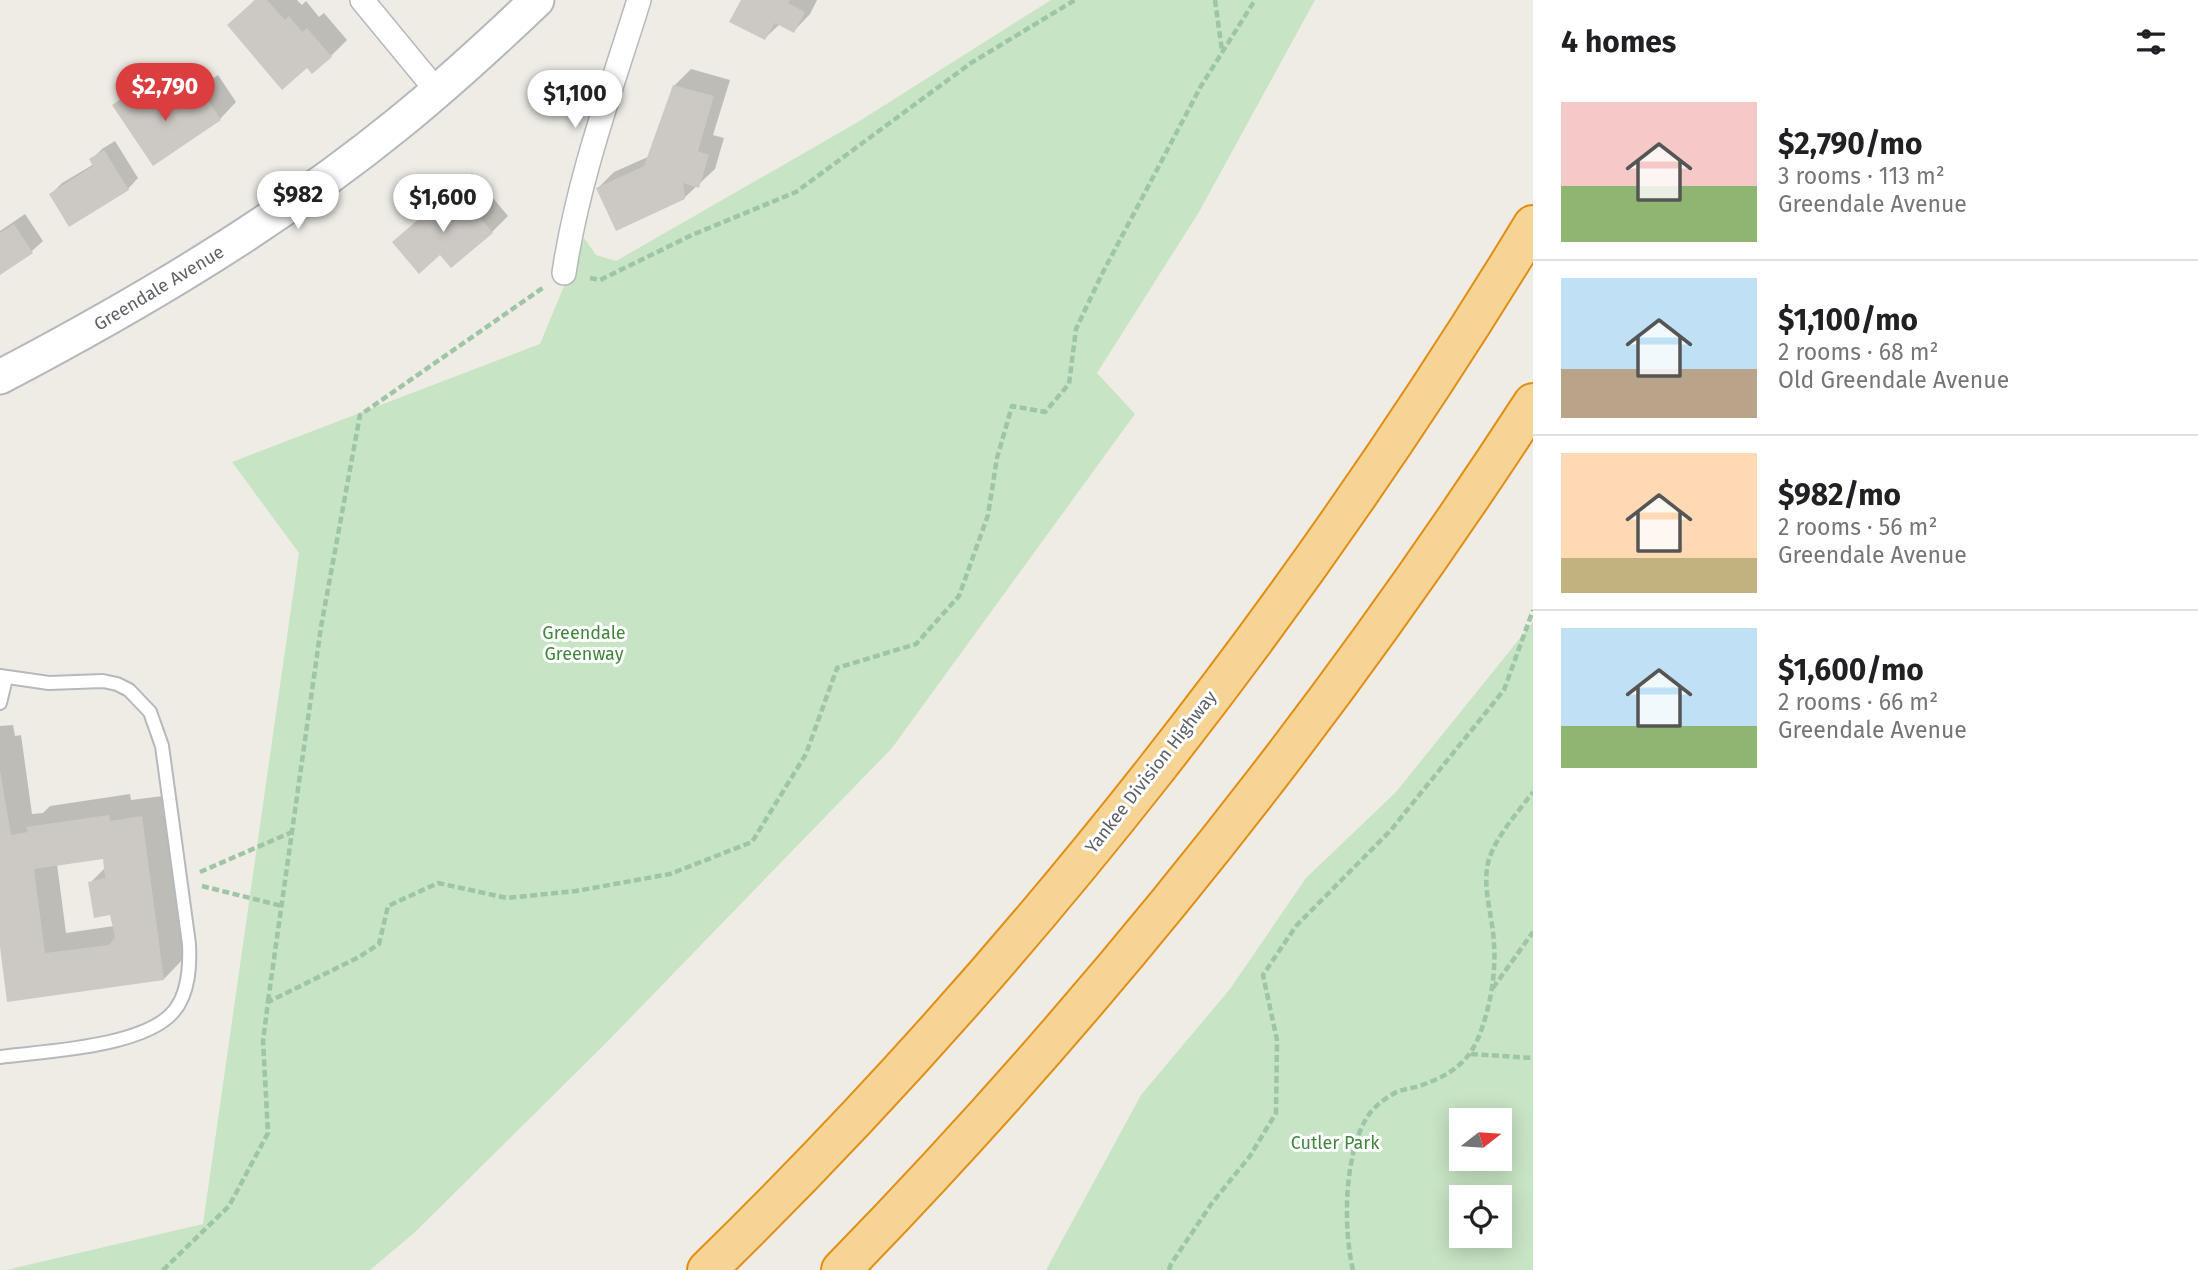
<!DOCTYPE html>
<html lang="en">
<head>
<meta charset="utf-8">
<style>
	body { margin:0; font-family:"Fira Sans",sans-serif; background:#f6f6f6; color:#202124; height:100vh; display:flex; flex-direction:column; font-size:26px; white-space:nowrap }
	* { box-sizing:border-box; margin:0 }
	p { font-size:23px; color:#757577 }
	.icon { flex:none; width:38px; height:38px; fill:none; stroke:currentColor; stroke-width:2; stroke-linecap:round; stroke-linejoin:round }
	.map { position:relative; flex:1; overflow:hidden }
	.sheet { display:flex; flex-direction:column; background:#fff; width:665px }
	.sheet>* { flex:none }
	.needle { width:46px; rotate:73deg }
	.fabs { position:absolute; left:1449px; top:1108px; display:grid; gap:14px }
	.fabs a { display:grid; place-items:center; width:63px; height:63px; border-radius:0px; background:#fff; box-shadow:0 4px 18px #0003; font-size:35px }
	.price { position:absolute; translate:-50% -60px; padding:0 16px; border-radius:24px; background:#fff; color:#222; font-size:23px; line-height:46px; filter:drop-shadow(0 2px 4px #0008) }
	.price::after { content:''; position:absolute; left:50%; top:42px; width:21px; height:16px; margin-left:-10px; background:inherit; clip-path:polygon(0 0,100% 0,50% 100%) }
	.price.active { background:#dc3e40; color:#fff }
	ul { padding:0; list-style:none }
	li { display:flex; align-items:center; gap:21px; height:175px; padding:0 28px }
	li+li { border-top:2px solid #e0e0e0 }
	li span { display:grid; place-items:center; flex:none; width:196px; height:140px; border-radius:0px; color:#555 }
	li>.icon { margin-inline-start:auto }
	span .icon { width:84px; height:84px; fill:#fffc; stroke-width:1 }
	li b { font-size:30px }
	h2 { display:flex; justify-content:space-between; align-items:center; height:84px; padding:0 28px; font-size:30px }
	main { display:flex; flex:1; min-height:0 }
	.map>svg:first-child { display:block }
	.green { fill:#c7e4c4; fill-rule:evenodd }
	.shadow { fill:#0003; fill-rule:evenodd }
	.building { fill:#ccc9c4; fill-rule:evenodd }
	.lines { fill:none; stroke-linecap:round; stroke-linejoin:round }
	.service-casing { stroke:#b6b8bb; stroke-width:16 }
	.minor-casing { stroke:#b6b8bb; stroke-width:26 }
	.secondary-casing { stroke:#b4b8bc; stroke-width:37 }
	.motorway-casing { stroke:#e18e12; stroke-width:42 }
	.path { stroke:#9ec5a6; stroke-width:4.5; stroke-dasharray:7 3.5; stroke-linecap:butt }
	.service { stroke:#fff; stroke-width:12 }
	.minor { stroke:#fff; stroke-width:23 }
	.secondary { stroke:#fff; stroke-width:33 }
	.motorway { stroke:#f5d496; stroke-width:38 }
	.labels { text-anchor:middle; stroke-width:6; stroke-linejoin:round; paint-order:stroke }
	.street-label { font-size:18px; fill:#5d6165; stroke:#fff }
	.park-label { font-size:18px; fill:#40843d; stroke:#fff }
</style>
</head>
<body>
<main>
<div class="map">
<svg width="1533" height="1270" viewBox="0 0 1533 1270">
	<rect width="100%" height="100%" fill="#eeece5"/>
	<g class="green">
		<path d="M1051,0H1315L1199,212L1097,373L1135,414L892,748L605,1044L414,1233L370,1270H6L203,1224L299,553L232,462L540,344L584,238L596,255L616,261L858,122Z"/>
		<path d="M1533,622V1270H1046L1141,1095L1230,989L1306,878L1396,792ZM1500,1120V1158H1461V1120ZM1500,1197V1236H1461V1197Z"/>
	</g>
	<g class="shadow">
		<path d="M255,0H297L302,5L306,1L319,17L324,13L347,40L331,56L307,66L229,25Z"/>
		<path d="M743,0H817L810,14L794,31L780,24L765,38Z"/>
		<path d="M691,69L730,80L713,135L724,138L715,169L684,198L598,188L614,172L650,156L674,86Z"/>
		<path d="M158,71L179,102L218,75L236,102L220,119L154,163L114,105L131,89Z"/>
		<path d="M115,141L138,178L128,189L51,194L62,183L94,164L91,160L102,149Z"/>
		<path d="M472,173L508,216L492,232L440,253L394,242Z"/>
		<path d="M25,214L43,241L32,251L0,273V231Z"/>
		<path d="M13,725L15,736L21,735L32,814L43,813L50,806L130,794L131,800L163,796L185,957L164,979L9,1000L0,941V726ZM104,857L106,867L90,883L111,913L114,926L66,933L57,864Z"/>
	</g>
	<g class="building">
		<path d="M255,0H267L285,20L289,16L302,32L307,28L332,57L312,74L307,68L282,90L227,25Z"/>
		<path d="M741,0H790L788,3L805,12L794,33L775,23L765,40L729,22Z"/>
		<path d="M673,85L714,96L698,151L709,155L699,188L683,183L685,199L616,231L596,188L644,166Z"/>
		<path d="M141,86L162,117L201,90L221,120L153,166L112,105Z"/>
		<path d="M104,150L129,190L69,227L49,194L93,166L89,159Z"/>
		<path d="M455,188L493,233L451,268L440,255L419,274L392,242Z"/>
		<path d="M14,224L33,253L0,275V233Z"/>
		<path d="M0,770L11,835L28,832L26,827L109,815L110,821L142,816L164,980L7,1002L0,947ZM103,859L105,878L88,882L94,918L110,915L115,937L109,945L45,953L34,869Z"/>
	</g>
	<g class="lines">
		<g class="service-casing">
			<g id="service">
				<path d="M0,676L49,683L103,681L117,684L129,690L150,712L162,746L189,944C190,966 189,993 174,1011C145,1047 46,1051 0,1057"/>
				<path d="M0,703L6,678"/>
			</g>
		</g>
		<g class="minor-casing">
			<g id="minor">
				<path d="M362,0L437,91"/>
				<path d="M564,273C578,179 611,90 639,0"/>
			</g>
		</g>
		<g class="secondary-casing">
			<path id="secondary" d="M0,377C139,304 276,223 398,124C446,85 492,43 537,0"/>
		</g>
		<g class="motorway-casing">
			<g id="motorway">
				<path d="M707,1270C1024,961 1303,603 1533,225"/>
				<path d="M841,1270C1100,1004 1331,714 1533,403"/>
			</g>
		</g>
		<g class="path">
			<path d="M1215,0L1222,51"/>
			<path d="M590,278L600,280L692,235L796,192L971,63L1075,0"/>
			<path d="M200,872L292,832"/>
			<path d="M202,886L282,906"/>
			<path d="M1493,988L1533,932"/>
			<path d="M268,1001L321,627L360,415L544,287"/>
			<path d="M1471,1054L1533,1058"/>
			<path d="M163,1270L229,1206L268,1133L263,1041L268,1002L359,957L379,944L388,906L438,883L507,898L576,891L670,874L752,842L806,754L837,668L916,644L959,596L988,515L997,458L1012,406L1045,412L1069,384L1076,329L1102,274L1201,86L1255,0"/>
			<path d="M1169,1270L1171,1264L1212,1203L1250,1156L1276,1113L1277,1040L1263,975L1296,926L1391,830L1504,690L1533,610"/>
			<path d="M1353,1270C1343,1228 1344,1157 1366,1119C1372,1108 1383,1100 1393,1094C1401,1089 1410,1089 1419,1086C1451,1075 1471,1062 1482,1028C1491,1002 1496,971 1494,944C1493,916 1481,886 1489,859C1497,835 1518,812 1533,792"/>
		</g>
		<use href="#service" class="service"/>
		<use href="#minor" class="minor"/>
		<use href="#secondary" class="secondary"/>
		<use href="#motorway" class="motorway"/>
	</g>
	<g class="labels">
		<g class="street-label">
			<text transform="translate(159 288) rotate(-31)" y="6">Greendale Avenue</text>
			<text transform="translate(1151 772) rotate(-52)" y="6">Yankee Division Highway</text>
		</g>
		<g class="park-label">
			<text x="584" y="639">Greendale<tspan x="584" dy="21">Greenway</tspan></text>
			<text x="1335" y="1149">Cutler Park</text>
		</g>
	</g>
</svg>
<div class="fabs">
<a><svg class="needle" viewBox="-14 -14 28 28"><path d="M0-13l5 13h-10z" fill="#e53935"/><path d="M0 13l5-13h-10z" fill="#757577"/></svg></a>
<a><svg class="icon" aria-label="locate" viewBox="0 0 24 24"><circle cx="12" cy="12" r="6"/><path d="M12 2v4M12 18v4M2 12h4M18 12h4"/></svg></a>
</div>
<b class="price active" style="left:165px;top:123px">$2,790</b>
<b class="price" style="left:575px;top:130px">$1,100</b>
<b class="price" style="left:298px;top:231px">$982</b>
<b class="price" style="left:443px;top:234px">$1,600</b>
</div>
<section class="sheet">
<h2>4 homes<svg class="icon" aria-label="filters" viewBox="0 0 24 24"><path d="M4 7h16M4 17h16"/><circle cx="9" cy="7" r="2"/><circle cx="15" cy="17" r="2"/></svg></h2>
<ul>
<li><span style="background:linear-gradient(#f6c9c9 60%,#8fb573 0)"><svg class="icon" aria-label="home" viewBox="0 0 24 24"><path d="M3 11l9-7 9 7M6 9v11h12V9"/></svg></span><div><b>$2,790/mo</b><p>3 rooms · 113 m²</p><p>Greendale Avenue</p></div></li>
<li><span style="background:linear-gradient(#bfe0f5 65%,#b9a48a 0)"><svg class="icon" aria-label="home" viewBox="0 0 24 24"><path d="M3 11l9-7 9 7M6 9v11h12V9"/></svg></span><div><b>$1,100/mo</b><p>2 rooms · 68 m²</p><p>Old Greendale Avenue</p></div></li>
<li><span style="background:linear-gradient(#ffd9b3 75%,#c2b280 0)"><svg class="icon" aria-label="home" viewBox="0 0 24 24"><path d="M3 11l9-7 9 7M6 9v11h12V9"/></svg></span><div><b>$982/mo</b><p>2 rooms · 56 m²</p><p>Greendale Avenue</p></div></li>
<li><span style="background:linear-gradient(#bfe0f5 70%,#8fb573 0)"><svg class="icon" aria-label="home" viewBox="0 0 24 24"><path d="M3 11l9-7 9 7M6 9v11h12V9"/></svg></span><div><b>$1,600/mo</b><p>2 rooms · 66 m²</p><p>Greendale Avenue</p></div></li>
</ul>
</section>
</main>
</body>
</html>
